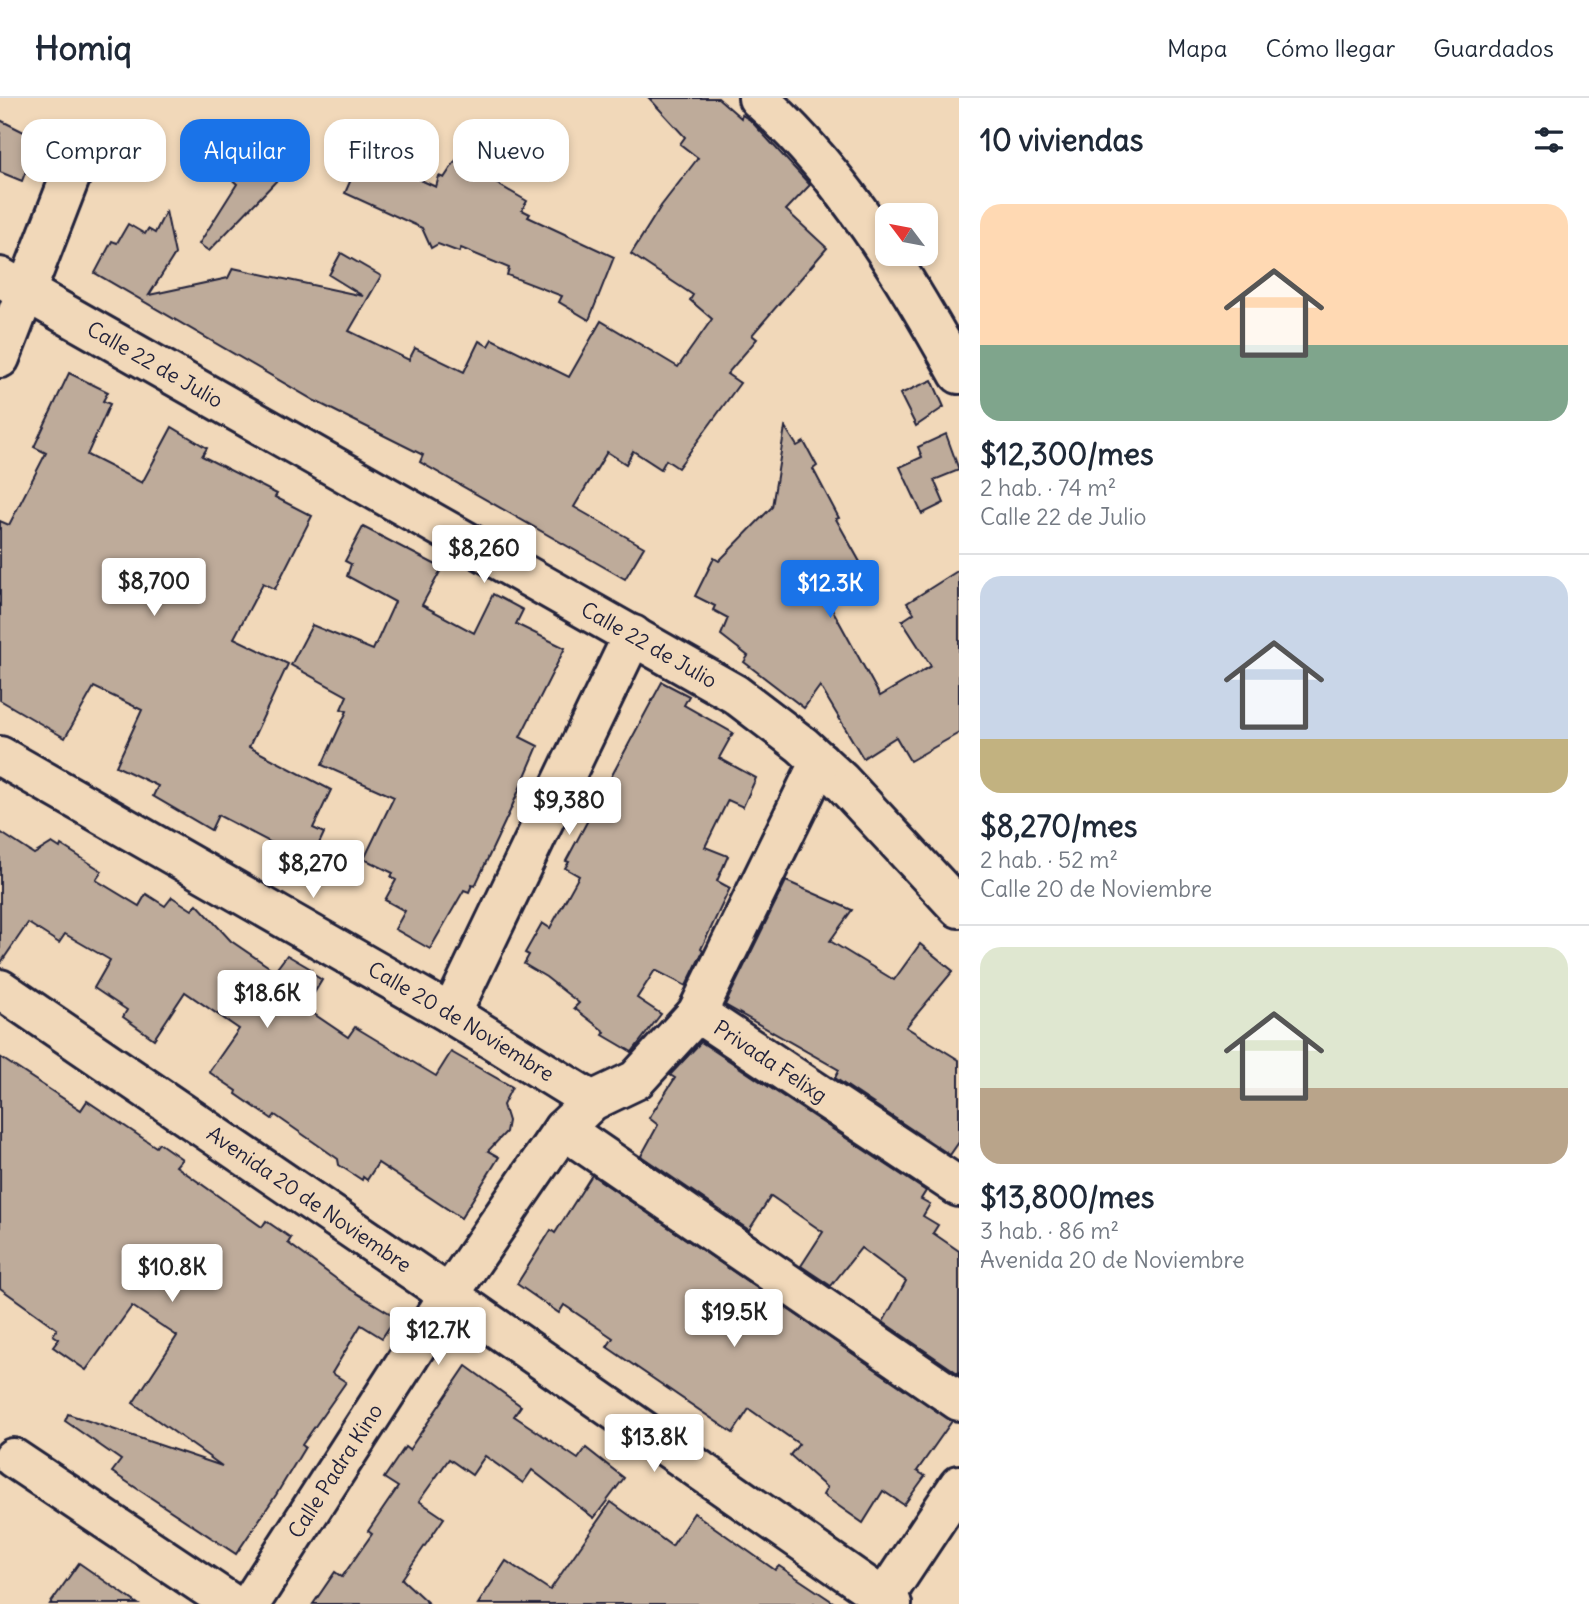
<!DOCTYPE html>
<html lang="es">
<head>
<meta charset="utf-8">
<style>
	body { margin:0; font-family:Delius,sans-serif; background:#f6f6f7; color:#1f2937; height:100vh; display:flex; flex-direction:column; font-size:26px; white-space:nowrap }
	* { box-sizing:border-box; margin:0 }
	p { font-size:23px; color:#747a83 }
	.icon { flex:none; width:38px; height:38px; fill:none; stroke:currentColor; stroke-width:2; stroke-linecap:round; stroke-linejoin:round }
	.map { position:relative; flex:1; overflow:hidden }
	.drawer { display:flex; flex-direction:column; background:#fff; width:630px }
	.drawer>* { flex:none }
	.top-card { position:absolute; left:21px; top:21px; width:665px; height:63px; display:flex; gap:14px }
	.needle { width:46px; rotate:302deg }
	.buttons { position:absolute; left:875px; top:105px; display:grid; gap:14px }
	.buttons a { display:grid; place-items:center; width:63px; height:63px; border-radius:14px; background:#fff; box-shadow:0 4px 10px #0003; font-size:35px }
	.price { position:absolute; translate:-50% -60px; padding:0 16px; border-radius:7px; background:#fff; color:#222; font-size:23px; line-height:46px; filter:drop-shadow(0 2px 4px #0008) }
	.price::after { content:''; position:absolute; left:50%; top:42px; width:21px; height:16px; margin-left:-10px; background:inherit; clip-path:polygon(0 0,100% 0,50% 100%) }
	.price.current { background:#1a73e8; color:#fff }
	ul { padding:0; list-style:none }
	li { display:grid; align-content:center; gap:14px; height:371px; padding:0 21px }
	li+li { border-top:2px solid #e0e1e3 }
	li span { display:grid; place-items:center; height:217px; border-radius:21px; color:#555 }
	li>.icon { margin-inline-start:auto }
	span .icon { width:126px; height:126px; fill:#fffc; stroke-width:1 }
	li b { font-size:30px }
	h2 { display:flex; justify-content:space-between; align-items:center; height:84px; padding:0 21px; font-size:30px }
	.tag { padding:0 24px; border-radius:21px; background:#fff; box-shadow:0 4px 10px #0003; font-size:24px; line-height:63px }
	.tag.current { background:#1a73e8; color:#fff }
	header { display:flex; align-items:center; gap:42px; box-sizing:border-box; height:98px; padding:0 35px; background:#fff; border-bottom:2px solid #e0e1e3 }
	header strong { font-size:33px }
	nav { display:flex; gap:38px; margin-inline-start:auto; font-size:24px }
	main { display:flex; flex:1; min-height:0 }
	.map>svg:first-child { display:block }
	.building { fill:#beab9a; stroke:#22223b; stroke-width:2 }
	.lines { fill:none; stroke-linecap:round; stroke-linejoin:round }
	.minor-casing { stroke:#22223b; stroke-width:44 }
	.minor { stroke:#f1d8b9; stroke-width:38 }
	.labels { text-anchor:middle; stroke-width:5; stroke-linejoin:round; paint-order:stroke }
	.street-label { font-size:21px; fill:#22223b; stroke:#f1d8b9 }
</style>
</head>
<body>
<header>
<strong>Homiq</strong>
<nav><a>Mapa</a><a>Cómo llegar</a><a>Guardados</a></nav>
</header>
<main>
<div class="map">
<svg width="959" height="1506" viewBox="0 0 959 1506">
	<rect width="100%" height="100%" fill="#f1d8b9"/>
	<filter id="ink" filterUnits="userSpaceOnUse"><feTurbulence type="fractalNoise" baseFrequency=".0143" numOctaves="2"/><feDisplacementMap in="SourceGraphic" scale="14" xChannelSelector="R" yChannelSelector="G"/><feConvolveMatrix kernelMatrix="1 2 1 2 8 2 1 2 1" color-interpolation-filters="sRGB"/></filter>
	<g filter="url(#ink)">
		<g class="building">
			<path d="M649,0H718L741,20L742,17L750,22L810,87L786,112L827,150L752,237L757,241L727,276L740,285L678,370L666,362L661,371L633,353L626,366L607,354L574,409L644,449L625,481L420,364L423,357L315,303L95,175L112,143L117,145L128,126L145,136L148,131L155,135L166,113L175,156L149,197L228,180L233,170L363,198L329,177L341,155L381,178L349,233L409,262L415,250L464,274L479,243L488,248L492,241L569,279L601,223L678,269L712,221L690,202L693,197L631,156L661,108L698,60L680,46L685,39Z"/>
			<path d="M0,22L38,41L22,83L0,74Z"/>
			<path d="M272,23L305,53L209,153L199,146L237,86L221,72Z"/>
			<path d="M372,60L436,89L439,78L444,80L456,62L527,103L522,112L530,116L528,119L614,159L589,222L559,204L562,198L507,177L509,170L461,150L459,154L438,146L431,150L422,130L345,95L359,63L368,68Z"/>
			<path d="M69,275L108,294L103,303L110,306L87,357L142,385L172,329L207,350L202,358L277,396L275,399L312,418L275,491L263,485L234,540L288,566L249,649L331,692L313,730L324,735L310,765L218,717L211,732L153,698L158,688L116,668L142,612L94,589L65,640L0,602V423L9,427L46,355L34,349Z"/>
			<path d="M932,282L944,309L916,328L900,296Z"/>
			<path d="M785,329L797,348L804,344L817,368L813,371L839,420L836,421L860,464L820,489L880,598L931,568L902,523L914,515L907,505L959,472V635L910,663L896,639L863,660L820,588L804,610L744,564L748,558L721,537L728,520L713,512L715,508L695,498L714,460L719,463L772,409Z"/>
			<path d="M946,336L959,372L934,382L944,405L922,416L900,369L922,359L918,349Z"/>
			<path d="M363,429L442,470L422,507L474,535L493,496L523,512L516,526L565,550L520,639L538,648L510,713L475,788L472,787L469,794L464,792L430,851L395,831L405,813L385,802L396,782L391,779L393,775L364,761L394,699L322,667L347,613L341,611L347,598L291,567L312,527L373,552L395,504L347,478L351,466L345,463Z"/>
			<path d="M662,584L689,598L684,607L733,635L719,660L756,680L743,709L728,702L705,749L728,758L717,783L730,790L701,851L703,853L686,888L655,872L637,900L661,916L632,954L603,937L605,934L574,910L579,905L546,879L524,866L529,857L525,855L542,825L550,830L579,778L565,770L569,764L566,763Z"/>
			<path d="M0,734L34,756L52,745L60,750L61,747L102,773L96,782L139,808L146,796L165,808L172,799L192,812L197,806L231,843L275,873L287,857L311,871L308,873L322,882L305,910L348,939L355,929L436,978L451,954L512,989L503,1007L508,1023L506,1034L488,1053L499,1059L461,1120L378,1065L367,1082L363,1079L362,1082L339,1067L338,1061L275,1017L272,1021L236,996L237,993L209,974L239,931L185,894L154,941L123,919L127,912L94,890L110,862L65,836L59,845L28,825L0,866Z"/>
			<path d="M786,783L852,812L830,843L894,882L920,846L953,873L906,929L959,962V1044L950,1057L835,980L839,972L725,907Z"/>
			<path d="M701,944L926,1093L921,1101L930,1106L923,1118L938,1127L933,1135L959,1153V1276L883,1224L906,1183L861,1150L831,1188L801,1168L823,1134L771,1098L749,1132L641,1058L658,1027L649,1020L675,980L670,977Z"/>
			<path d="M0,959L81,1012L87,1003L156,1049L159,1045L182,1061L176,1068L262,1129L266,1123L291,1140L288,1145L350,1191L396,1219L382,1240L361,1227L332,1275L346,1284L302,1347L305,1349L276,1397L236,1456L112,1374L121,1362L65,1323L68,1316L222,1368L133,1305L177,1238L132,1208L86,1272L53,1249L59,1241L53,1237L57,1231L0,1190Z"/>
			<path d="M592,1077L952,1323L917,1373L925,1378L904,1407L883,1393L863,1425L823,1397L827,1390L790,1357L799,1346L749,1311L733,1335L607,1249L613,1240L564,1207L559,1215L517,1186L551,1132L555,1135Z"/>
			<path d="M466,1268L521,1308L514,1318L578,1361L586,1350L624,1380L594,1420L532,1372L523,1385L485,1358L472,1377L449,1361L419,1403L444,1420L402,1481L429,1506H313L335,1474L342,1479L372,1436L368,1433L398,1389L384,1380L405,1349L409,1352Z"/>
			<path d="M611,1404L672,1448L694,1415L775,1472L779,1468L836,1506H478L506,1463L550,1492Z"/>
			<path d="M79,1465L138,1506H50Z"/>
		</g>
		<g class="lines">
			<g class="minor-casing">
				<g id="minor">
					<path d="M758,0C844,77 904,177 959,276"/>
					<path id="s1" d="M0,179L735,596L802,647L841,683L959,810"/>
					<path d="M0,260L83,46"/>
					<path id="s2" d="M0,658L451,916L592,1003"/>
					<path id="s3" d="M0,891L449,1197L892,1506"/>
					<path id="s4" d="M697,915L959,1089"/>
					<path d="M451,916L633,537"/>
					<path d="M563,1031L959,1303"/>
					<path d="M13,1360L232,1506"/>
					<path id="s5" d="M250,1506L449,1197L563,1031L592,1003L636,982L697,915L820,663"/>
					<path d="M880,1506L959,1387"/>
				</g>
			</g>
			<use href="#minor" class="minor"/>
		</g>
	</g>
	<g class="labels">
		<g class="street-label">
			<text dy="7" stroke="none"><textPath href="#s1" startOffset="178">Calle 22 de Julio</textPath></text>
			<text dy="7" stroke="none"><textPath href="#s1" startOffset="746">Calle 22 de Julio</textPath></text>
			<text dy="7" stroke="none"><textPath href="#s2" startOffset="532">Calle 20 de Noviembre</textPath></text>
			<text dy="7" stroke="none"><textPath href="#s4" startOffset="88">Privada Felixg</textPath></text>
			<text dy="7" stroke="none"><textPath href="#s3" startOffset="374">Avenida 20 de Noviembre</textPath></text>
			<text dy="7" stroke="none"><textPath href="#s5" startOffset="158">Calle Padra Kino</textPath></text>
		</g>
	</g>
</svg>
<div class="buttons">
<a><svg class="needle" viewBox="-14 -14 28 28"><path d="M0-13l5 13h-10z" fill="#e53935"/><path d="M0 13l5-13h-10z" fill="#747a83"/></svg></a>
</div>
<b class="price" style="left:484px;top:487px">$8,260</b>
<b class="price" style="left:154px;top:520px">$8,700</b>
<b class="price current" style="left:830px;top:522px">$12.3K</b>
<b class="price" style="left:569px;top:739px">$9,380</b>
<b class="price" style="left:313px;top:802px">$8,270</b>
<b class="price" style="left:267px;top:932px">$18.6K</b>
<b class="price" style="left:172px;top:1206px">$10.8K</b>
<b class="price" style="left:734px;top:1251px">$19.5K</b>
<b class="price" style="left:438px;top:1269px">$12.7K</b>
<b class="price" style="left:654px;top:1376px">$13.8K</b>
<div class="top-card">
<a class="tag">Comprar</a>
<a class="tag current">Alquilar</a>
<a class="tag">Filtros</a>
<a class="tag">Nuevo</a>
</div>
</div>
<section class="drawer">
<h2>10 viviendas<svg class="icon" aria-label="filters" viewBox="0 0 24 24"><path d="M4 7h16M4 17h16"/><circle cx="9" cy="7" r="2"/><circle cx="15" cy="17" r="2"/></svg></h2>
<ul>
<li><span style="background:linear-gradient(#ffd9b3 65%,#7fa58c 0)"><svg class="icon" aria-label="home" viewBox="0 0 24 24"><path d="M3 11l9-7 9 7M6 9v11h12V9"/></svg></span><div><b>$12,300/mes</b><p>2 hab. · 74 m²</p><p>Calle 22 de Julio</p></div></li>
<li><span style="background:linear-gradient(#c9d6e8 75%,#c2b280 0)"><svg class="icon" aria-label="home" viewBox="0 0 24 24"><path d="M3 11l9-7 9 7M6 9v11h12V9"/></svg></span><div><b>$8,270/mes</b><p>2 hab. · 52 m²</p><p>Calle 20 de Noviembre</p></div></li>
<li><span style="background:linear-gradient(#dfe7d0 65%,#b9a48a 0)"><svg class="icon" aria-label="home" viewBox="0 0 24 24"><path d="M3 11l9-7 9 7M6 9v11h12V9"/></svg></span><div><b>$13,800/mes</b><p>3 hab. · 86 m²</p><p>Avenida 20 de Noviembre</p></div></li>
</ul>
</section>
</main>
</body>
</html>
